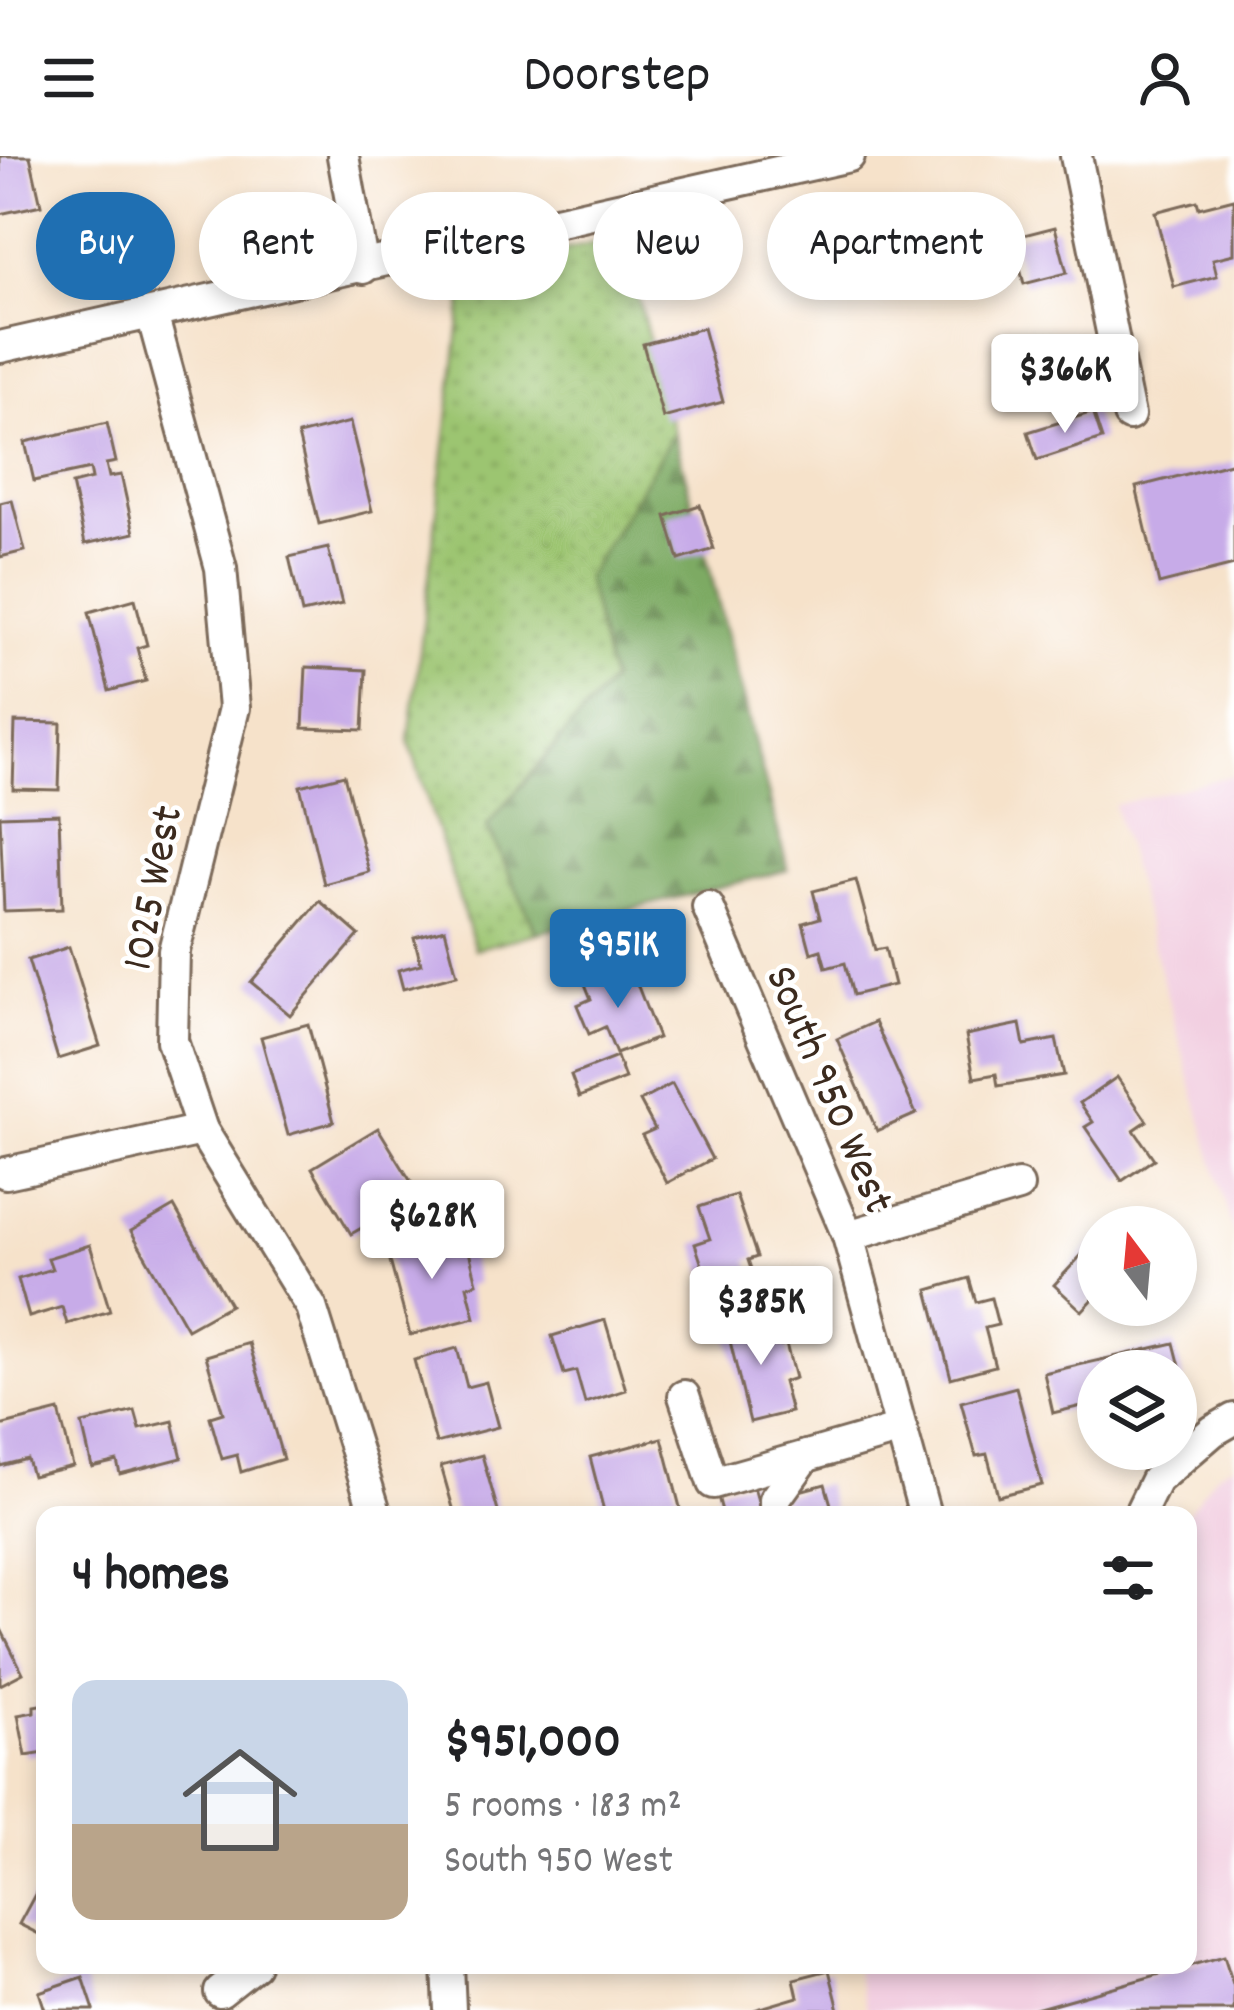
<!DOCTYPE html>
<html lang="en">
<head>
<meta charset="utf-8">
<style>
	body { margin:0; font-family:Dekko,sans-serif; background:#f6f6f6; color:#202124; height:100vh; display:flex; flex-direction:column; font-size:45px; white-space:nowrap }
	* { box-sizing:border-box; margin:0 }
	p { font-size:39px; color:#757577 }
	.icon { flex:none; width:66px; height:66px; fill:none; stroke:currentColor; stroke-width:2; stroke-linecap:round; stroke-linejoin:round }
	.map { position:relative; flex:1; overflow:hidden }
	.drawer { position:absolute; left:36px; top:1350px; width:1161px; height:468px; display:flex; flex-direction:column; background:#fff; border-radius:24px; box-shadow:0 6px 18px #0003 }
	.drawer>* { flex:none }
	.guide { position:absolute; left:36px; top:36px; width:1164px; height:108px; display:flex; gap:24px }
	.needle { width:78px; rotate:344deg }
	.tools { position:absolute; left:1077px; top:1050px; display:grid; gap:24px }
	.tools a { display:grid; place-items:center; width:120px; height:120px; border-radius:50%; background:#fff; box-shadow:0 6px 18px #0003; font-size:60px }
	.price { position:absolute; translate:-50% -102px; padding:0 27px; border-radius:12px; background:#fff; color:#222; font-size:39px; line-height:78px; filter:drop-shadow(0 3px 6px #0008) }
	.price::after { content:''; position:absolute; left:50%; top:72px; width:36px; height:27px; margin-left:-18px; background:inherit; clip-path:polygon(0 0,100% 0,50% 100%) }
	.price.current { background:#1f6fb2; color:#fff }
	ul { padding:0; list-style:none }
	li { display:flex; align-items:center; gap:36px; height:300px; padding:0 36px }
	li+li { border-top:3px solid #e0e0e0 }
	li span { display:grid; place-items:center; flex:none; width:336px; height:240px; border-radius:24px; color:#555 }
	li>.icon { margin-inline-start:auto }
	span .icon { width:144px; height:144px; fill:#fffc; stroke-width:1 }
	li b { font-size:51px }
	h2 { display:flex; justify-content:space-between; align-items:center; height:144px; padding:0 36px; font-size:51px }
	.tag { padding:0 42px; border-radius:54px; background:#fff; box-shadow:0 6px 18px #0003; font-size:42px; line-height:108px }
	.tag.current { background:#1f6fb2; color:#fff }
	header { display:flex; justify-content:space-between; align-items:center; height:156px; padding:0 36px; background:#fff; font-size:54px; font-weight:600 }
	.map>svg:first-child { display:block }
	.built { fill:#f2cfe1 }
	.grass { fill:url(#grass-dots); stroke:#6c7848; stroke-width:3 }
	.forest { fill:url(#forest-firs); stroke:#5c6a40; stroke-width:3 }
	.building { fill:#c7abe8 }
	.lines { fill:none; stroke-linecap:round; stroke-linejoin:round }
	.minor-casing { stroke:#7c6a5a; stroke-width:36 }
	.minor { stroke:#fff; stroke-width:30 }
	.labels { text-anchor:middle; stroke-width:9; stroke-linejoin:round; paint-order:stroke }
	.street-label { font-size:45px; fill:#3b2a1e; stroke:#fff }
</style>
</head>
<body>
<header><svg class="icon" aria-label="menu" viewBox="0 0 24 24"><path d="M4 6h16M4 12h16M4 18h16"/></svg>Doorstep<svg class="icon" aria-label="person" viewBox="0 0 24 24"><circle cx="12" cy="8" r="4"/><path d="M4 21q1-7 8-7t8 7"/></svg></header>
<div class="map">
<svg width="1234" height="1854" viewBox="0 0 1234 1854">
	<defs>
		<pattern id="grass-dots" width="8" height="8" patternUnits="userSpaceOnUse" patternTransform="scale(3)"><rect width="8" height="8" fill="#9cc571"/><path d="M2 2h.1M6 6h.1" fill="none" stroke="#87a961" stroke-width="1.8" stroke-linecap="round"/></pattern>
		<pattern id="forest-firs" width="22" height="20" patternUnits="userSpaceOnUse" patternTransform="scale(3)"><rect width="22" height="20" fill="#7daa63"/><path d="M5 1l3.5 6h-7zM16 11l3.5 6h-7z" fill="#688b51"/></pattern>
	</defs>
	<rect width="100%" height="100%" fill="#fff"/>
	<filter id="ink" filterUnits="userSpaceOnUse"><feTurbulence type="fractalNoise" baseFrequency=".00833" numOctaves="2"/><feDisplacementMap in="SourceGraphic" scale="24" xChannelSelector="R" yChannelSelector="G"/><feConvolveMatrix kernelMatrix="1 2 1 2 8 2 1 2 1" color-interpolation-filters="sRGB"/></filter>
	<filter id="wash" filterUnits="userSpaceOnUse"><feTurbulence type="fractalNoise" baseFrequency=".004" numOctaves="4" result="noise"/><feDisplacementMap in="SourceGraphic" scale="48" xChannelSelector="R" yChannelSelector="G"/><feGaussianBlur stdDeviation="2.7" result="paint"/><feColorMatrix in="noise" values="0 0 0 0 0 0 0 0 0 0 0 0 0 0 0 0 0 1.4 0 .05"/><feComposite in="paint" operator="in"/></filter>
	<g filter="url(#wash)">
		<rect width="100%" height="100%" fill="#f6e2ca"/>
		<g class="built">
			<path d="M1234,619V1080L1114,649Z"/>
			<path d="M1234,1308V1854H867L856,1815L863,1809H1188L1186,1359L1217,1317Z"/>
		</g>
		<path class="grass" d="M622,81L674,277L587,422L611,525L487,670L537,777L475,793L409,585L466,116Z"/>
		<path class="forest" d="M674,277L788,714L537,777L487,670L611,525L586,422Z"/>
		<g id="blocks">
			<g class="building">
				<path d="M0,0H30L41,49L0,58Z"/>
				<path d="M1234,43V98L1213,103L1217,120L1174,131L1155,56L1197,45L1199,52Z"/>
				<path d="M1055,71L1067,117L1024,128L1012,82Z"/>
				<path d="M703,172L723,246L663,262L643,188Z"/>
				<path d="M1072,188L1074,196L1104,189L1112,221L1039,239L1029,199Z"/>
				<path d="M1093,256L1102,283L1037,304L1028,276Z"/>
				<path d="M350,266L372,355L319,368L298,279Z"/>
				<path d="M107,267L116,306L106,308L109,321L121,319L134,377L85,388L72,328L92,323L90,313L34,325L25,286Z"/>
				<path d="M1234,306V409L1159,428L1136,331Z"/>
				<path d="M12,344L25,395L0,401V347Z"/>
				<path d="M700,349L714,393L679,404L666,360Z"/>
				<path d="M328,392L342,448L302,457L289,401Z"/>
				<path d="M135,443L147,489L137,492L146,525L109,535L89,456Z"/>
				<path d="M306,511L366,514L363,574L303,572Z"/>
				<path d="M15,566L61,567L59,634L13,633Z"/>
				<path d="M344,619L369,716L324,728L300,630Z"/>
				<path d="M59,658L62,753L4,755L0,660Z"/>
				<path d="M856,724L875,794L885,792L894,829L853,839L845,807L826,812L821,794L811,797L803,767L820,762L813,735Z"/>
				<path d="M320,745L359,779L290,859L251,826Z"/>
				<path d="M445,773L457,819L403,833L398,814L421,808L414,781Z"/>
				<path d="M69,791L100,890L58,903L28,804Z"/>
				<path d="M630,810L658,882L616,898L605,871L589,878L577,849L591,843L585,828Z"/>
				<path d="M875,866L916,958L877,975L837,883Z"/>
				<path d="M308,868L334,966L288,979L261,881Z"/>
				<path d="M1020,868L1024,889L1056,883L1064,919L998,930L996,918L974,922L966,879Z"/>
				<path d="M617,901L625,923L579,941L571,919Z"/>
				<path d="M1117,921L1147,965L1134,974L1154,1003L1122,1025L1085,971L1093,966L1080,947Z"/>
				<path d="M672,928L712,1003L667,1027L642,979L655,973L640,945Z"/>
				<path d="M378,972L413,1029L385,1045L391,1055L351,1078L312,1012Z"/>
				<path d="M736,1039L757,1101L748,1104L755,1125L712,1139L695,1088L710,1083L699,1051Z"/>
				<path d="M174,1050L230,1149L187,1173L131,1075Z"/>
				<path d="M445,1074L451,1096L468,1092L477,1127L467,1130L475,1162L410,1179L386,1090Z"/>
				<path d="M1098,1081V1138L1082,1155L1054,1129Z"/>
				<path d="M90,1089L110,1155L67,1168L62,1151L29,1161L18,1123L52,1113L48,1102Z"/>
				<path d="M969,1122L976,1146L991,1142L998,1169L985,1172L995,1210L951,1222L928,1134Z"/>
				<path d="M769,1159L777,1190L786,1188L795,1222L783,1226L791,1256L750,1266L726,1169Z"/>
				<path d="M605,1164L626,1234L585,1247L576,1215L564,1218L552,1180Z"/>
				<path d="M249,1187L283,1303L241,1316L237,1299L222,1303L210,1261L223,1257L206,1200Z"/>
				<path d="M1174,1187L1184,1226L1176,1228V1215H1098V1246L1053,1257L1044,1217Z"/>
				<path d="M457,1192L467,1231L486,1226L498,1271L436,1287L414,1204Z"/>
				<path d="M1016,1231L1042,1329L998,1340L987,1298L976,1300L961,1246Z"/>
				<path d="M59,1255L73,1310L32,1320L27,1303L0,1310V1270Z"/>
				<path d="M135,1255L140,1273L173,1265L182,1302L120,1318L117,1305L92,1311L82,1268Z"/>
				<path d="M662,1282L682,1359H605L590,1301Z"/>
				<path d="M482,1299L499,1359H455L441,1310Z"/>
				<path d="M752,1324L762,1359H723L716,1333Z"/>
				<path d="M825,1328L834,1359H786L781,1340Z"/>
				<path d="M0,1471L23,1517L0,1529Z"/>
				<path d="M45,1548V1597L26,1600L18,1559L34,1556V1550Z"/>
				<path d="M45,1720V1781L19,1768Z"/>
				<path d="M1224,1800L1234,1831V1854H1032Z"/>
				<path d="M829,1814L839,1854H754L798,1841L794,1823Z"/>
				<path d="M83,1821L94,1854H45L39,1836Z"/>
			</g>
		</g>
	</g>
	<g filter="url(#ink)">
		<use href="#blocks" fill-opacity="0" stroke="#7c6a5a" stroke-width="3"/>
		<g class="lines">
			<g class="minor-casing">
				<g id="minor">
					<path d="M343,0L363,112"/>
					<path d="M1076,0L1129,259"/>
					<path d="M152,158L221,412L234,552L174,795L172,885L202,974L311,1151L376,1359"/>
					<path d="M0,191L849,0"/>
					<path d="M708,751L848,1080L925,1359"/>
					<path d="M6,1017L202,974"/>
					<path d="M848,1080L1018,1030"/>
					<path d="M684,1240L713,1327L901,1273"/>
					<path d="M775,1359V1343L806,1300"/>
					<path d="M1139,1359L1156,1324L1213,1275L1234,1263"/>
					<path d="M448,1809L450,1854"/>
					<path d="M220,1836L254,1809"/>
				</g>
			</g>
			<use href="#minor" class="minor"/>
		</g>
	</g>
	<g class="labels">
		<g class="street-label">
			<text transform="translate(149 731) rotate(-79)" y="16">1025 West</text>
			<text transform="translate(833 932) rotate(67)" y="16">South 950 West</text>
		</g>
	</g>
</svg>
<div class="tools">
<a><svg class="needle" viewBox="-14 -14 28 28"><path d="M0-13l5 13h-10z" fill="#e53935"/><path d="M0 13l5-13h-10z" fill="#757577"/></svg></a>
<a><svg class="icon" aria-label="layers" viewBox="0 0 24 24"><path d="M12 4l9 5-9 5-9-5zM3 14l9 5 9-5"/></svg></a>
</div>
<b class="price" style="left:1065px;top:280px">$366K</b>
<b class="price current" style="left:618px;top:855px">$951K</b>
<b class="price" style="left:432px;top:1126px">$628K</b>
<b class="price" style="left:761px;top:1212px">$385K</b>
<div class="guide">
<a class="tag current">Buy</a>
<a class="tag">Rent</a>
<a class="tag">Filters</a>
<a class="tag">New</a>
<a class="tag">Apartment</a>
</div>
<section class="drawer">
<h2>4 homes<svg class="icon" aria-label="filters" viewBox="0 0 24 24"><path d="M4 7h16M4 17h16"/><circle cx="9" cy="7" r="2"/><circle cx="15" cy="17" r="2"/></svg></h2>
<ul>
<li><span style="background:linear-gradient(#c9d6e8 60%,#b9a48a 0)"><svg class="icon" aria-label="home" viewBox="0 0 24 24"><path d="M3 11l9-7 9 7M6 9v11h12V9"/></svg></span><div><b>$951,000</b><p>5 rooms · 183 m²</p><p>South 950 West</p></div></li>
</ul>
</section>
</div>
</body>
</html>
